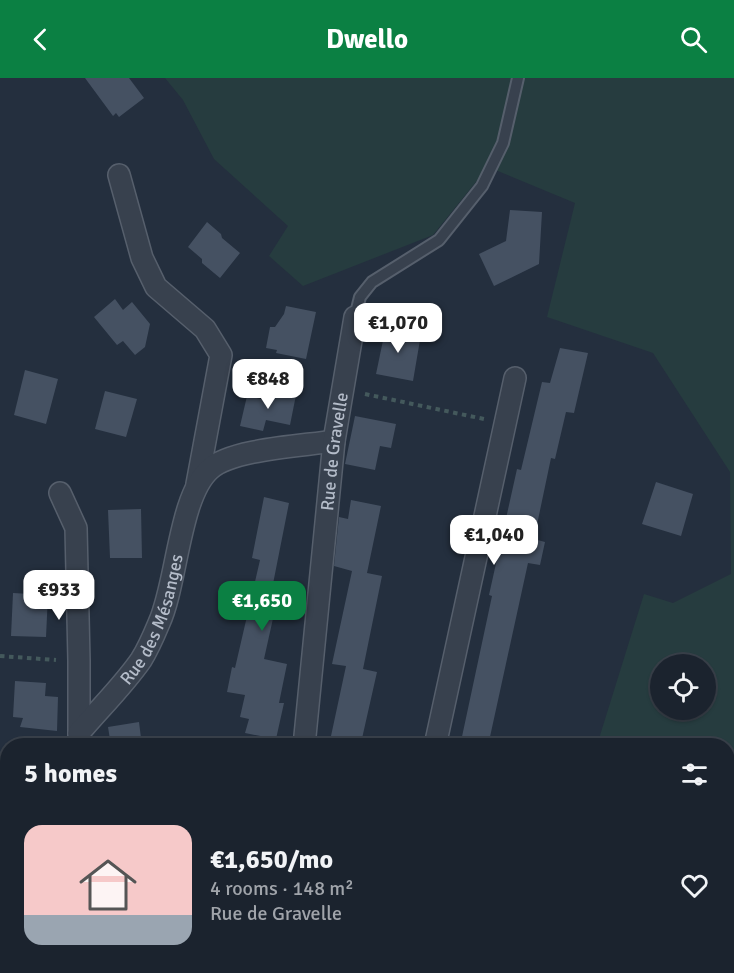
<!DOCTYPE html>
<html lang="en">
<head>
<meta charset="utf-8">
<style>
	body { margin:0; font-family:Signika,sans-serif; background:#282f3a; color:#f1f3f6; height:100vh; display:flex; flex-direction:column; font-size:22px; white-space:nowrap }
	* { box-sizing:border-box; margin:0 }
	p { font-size:20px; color:#a0a4aa }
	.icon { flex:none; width:33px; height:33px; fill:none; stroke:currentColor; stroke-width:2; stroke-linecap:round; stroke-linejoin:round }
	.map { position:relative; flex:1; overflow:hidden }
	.sheet { position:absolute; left:0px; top:660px; width:735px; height:236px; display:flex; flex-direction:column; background:#1b232e; border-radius:24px 24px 0 0; box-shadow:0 2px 4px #0004,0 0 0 2px #39404a }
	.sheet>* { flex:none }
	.tools { position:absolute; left:650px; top:576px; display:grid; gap:12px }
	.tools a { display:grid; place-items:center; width:66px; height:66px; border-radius:50%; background:#1b232e; box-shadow:0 2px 4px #0004,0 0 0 2px #39404a; font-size:30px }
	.price { position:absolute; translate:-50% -51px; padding:0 14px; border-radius:12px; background:#fff; color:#222; font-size:20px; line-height:39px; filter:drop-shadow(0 2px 3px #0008) }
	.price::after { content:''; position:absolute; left:50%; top:36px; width:18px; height:14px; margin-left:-9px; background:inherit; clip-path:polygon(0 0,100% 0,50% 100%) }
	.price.selected { background:#0b8043; color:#fff }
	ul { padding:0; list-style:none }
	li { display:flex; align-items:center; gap:18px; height:150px; padding:0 24px }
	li+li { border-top:2px solid #39404a }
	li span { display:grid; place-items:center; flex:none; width:168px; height:120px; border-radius:18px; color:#555 }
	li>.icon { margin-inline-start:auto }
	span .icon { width:72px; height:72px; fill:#fffc; stroke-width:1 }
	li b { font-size:26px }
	h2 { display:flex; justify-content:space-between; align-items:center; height:72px; padding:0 24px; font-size:26px }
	header { display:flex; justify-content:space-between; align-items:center; height:78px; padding:0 24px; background:#0b8043; color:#fff; font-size:27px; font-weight:800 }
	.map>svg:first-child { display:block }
	.green { fill:#263c3f; fill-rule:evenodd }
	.building { fill:#455162 }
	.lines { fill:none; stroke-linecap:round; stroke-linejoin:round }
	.lane-casing { stroke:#565f6c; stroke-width:14 }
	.street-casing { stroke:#565f6c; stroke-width:24 }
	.path { stroke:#44595c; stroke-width:4; stroke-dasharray:4.5 4.5; stroke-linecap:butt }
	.lane { stroke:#38414e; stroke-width:10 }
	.street { stroke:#38414e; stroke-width:21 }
	.labels { text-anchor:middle; stroke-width:4.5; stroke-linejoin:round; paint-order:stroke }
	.street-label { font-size:18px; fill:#b4bcc9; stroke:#1d2633 }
</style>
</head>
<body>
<header><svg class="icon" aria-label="back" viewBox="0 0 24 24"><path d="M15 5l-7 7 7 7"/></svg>Dwello<svg class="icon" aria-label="search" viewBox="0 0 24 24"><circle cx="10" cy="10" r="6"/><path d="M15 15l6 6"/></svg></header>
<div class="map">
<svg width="734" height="895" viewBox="0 0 734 895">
	<rect width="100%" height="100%" fill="#242f3e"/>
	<path class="green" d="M165,0H734V895H520L523,888H728V668L597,667L644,516L673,525L731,496L730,394L653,275L547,239L575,125L488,89L433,157L303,208L269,178L288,148L214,81L183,22ZM660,586H705V632H660Z"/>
	<g class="building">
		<path d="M85,0H129L144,20L119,39L116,35L113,38Z"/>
		<path d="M510,132L542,134L539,186L494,208L479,176L506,163Z"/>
		<path d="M207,144L221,156L222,160L240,175L220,200L202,185V181L188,169Z"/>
		<path d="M115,221L123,232L132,224L150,246L145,269L135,277L123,263L117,267L94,239Z"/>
		<path d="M286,228L316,234L306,281L276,275L277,272L266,270L270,249H275L284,236Z"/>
		<path d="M386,248L412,254L411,259L420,262L413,303L376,296Z"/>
		<path d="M560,270L588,275L574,335L566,334L555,381L551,380L534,461L545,464L540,487L528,485L488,668H460L492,518L489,517L517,391L521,392L542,304L550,305Z"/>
		<path d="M25,292L58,301L46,346L14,337Z"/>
		<path d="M272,312L296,317L290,347L266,342L263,353L240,348L247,318L270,323Z"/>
		<path d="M105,313L137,321L126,359L95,351Z"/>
		<path d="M355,338L396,346L391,370L380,368L375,392L345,386Z"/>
		<path d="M656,404L693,416L681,458L642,446Z"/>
		<path d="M264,419L289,425L271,516L278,518L264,581L287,586L279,625H284L276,661L245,655L249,641L240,639L245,617L227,614L232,589L235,590L260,482L252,480Z"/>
		<path d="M351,422L381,428L367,495L382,498L363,591L377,594L361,665L331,658L346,588L332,586L352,493L334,488L339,439L348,441Z"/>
		<path d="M141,431L142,480H110L108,432Z"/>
		<path d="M13,515L48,517L46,559L11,558Z"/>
		<path d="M15,603L46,605L45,618L58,619L57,653L20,649L23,640L13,639Z"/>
		<path d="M139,644L142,668H111L108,649Z"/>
	</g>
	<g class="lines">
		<g class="lane-casing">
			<path id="lane" d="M355,239L360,219L372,204L439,162L482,108L503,65L518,0"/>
		</g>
		<g class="street-casing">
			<g id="street">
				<path d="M119,97L142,180L156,209L205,251L221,277L197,406"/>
				<path d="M60,415L76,450L79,583V660"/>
				<path id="s1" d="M79,655C99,631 123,608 141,582C148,571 154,557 159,545C177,506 179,418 210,391C232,371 303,368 334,363"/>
				<path id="s2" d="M304,668L334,363L355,239"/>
				<path d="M435,668L515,300"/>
				<path d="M375,888L377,895"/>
				<path d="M69,895L70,888"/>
				<path d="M235,895L237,888"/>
			</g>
		</g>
		<g class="path">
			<path d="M365,316L484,341"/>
			<path d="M0,578L56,582"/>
		</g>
		<use href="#lane" class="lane"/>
		<use href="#street" class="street"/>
	</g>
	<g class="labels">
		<g class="street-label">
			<text dy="6" stroke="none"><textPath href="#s2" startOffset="296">Rue de Gravelle</textPath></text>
			<text dy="6" stroke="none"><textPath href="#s1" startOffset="138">Rue des Mésanges</textPath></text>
		</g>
	</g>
</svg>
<div class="tools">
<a><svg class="icon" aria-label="locate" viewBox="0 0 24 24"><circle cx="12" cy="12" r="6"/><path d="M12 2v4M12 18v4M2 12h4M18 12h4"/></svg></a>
</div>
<b class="price" style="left:398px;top:276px">€1,070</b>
<b class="price" style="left:268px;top:332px">€848</b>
<b class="price" style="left:494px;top:488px">€1,040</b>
<b class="price" style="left:59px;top:543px">€933</b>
<b class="price selected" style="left:262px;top:554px">€1,650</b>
<section class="sheet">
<h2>5 homes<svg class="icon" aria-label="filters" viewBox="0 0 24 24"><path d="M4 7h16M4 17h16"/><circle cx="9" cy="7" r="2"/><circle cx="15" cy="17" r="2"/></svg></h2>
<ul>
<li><span style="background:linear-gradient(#f6c9c9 75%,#9aa5b1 0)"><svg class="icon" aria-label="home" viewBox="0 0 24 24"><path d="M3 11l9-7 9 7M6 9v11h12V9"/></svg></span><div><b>€1,650/mo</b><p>4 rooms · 148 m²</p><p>Rue de Gravelle</p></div><svg class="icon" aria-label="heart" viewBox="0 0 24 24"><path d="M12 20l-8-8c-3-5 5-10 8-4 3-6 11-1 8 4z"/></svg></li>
</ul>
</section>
</div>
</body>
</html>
